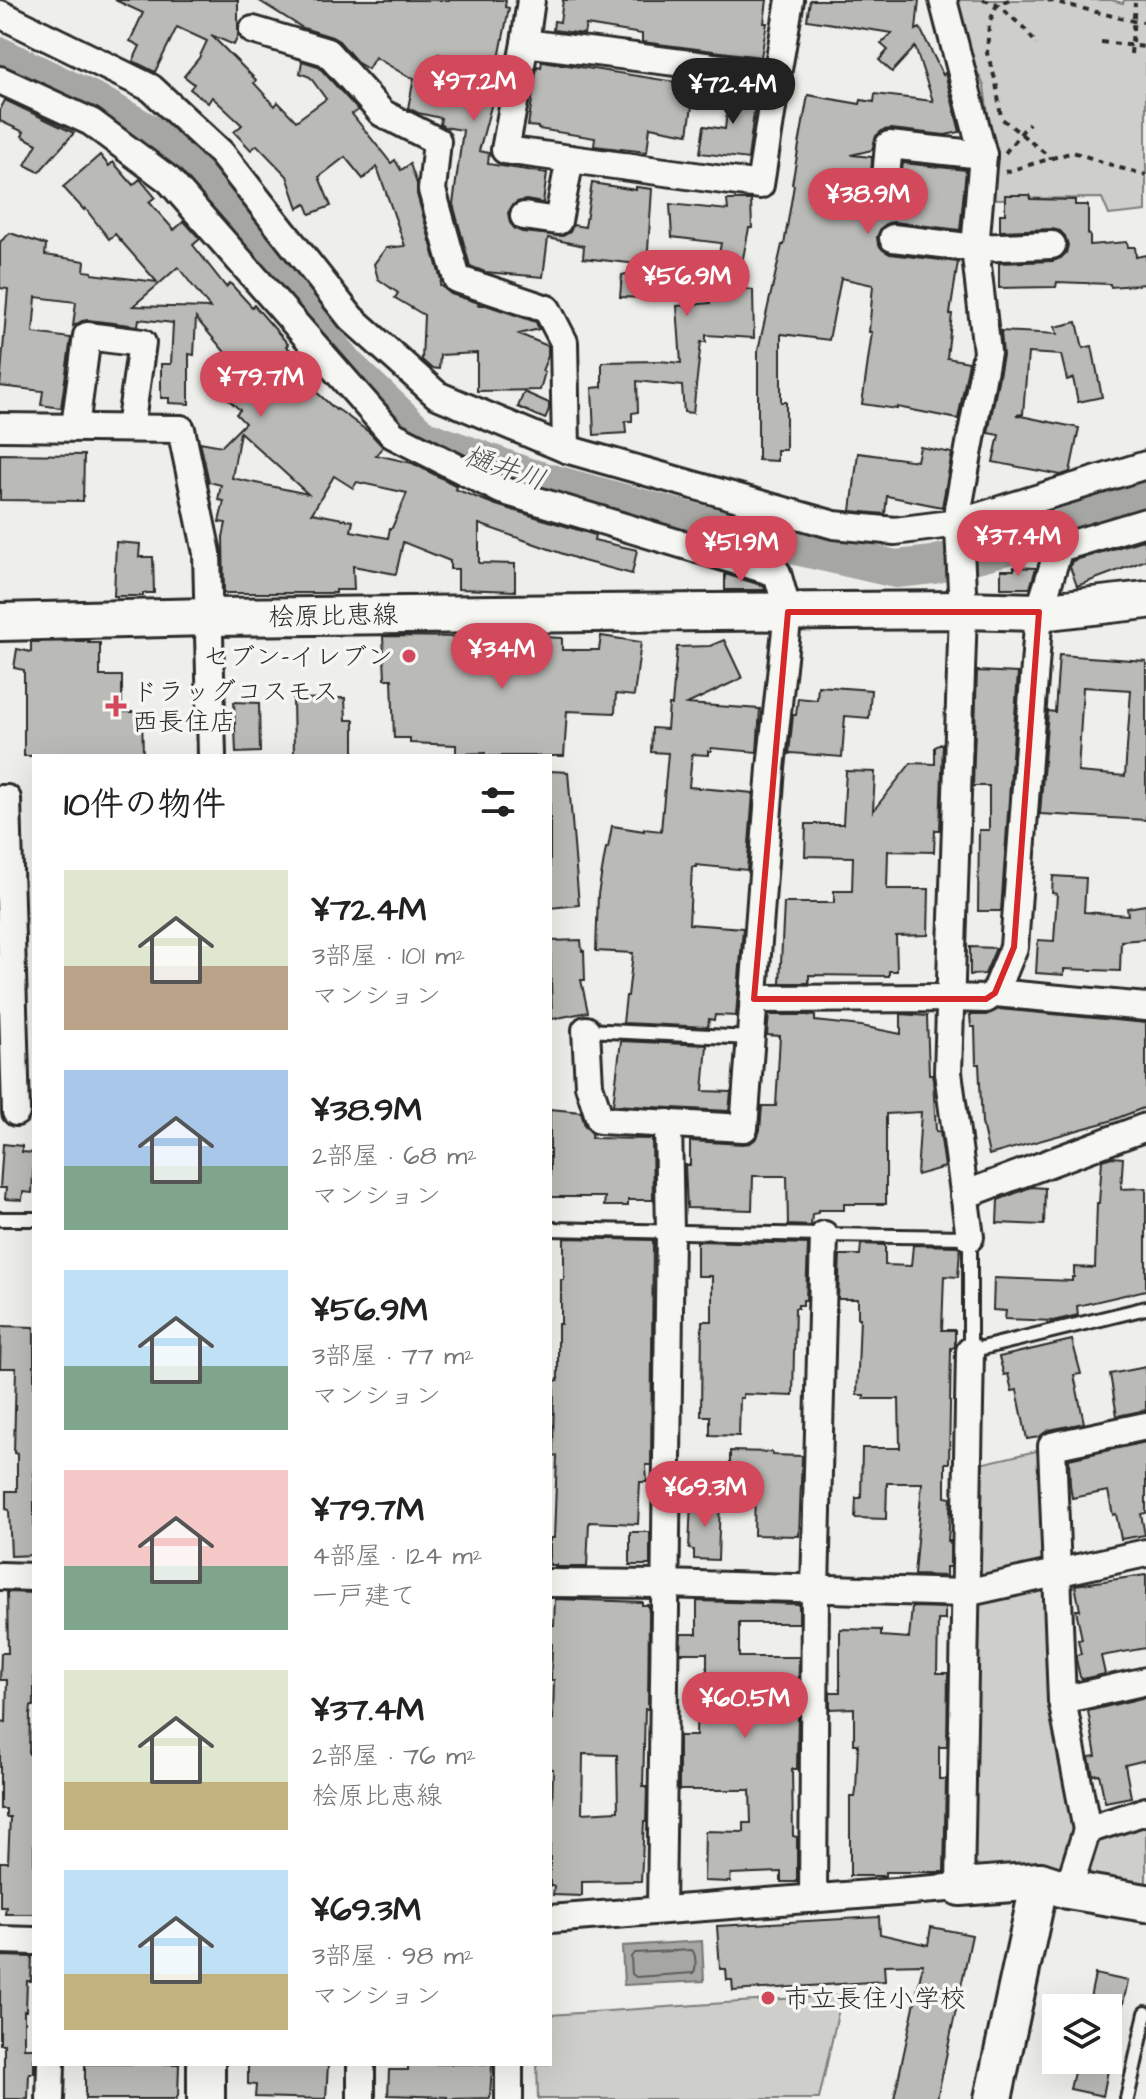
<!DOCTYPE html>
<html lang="ja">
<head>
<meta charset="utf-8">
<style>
	body { margin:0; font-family:"Architects Daughter","Klee One",sans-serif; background:#f6f6f6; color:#222; height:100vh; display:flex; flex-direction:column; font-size:30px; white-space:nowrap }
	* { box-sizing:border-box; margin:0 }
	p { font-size:26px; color:#767676 }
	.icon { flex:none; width:44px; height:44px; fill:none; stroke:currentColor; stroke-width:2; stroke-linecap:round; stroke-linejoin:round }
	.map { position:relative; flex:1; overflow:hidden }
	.details { position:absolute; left:32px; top:754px; width:520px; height:1312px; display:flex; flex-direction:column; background:#fff; border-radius:0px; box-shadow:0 8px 32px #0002 }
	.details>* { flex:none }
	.buttons { position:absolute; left:1042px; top:1994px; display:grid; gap:16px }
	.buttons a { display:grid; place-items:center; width:80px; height:80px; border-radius:0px; background:#fff; box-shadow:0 8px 32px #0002; font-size:40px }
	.price { position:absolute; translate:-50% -68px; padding:0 18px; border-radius:28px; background:#d1495b; color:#fff; font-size:26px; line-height:52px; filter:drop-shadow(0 2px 4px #0008) }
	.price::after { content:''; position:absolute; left:50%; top:48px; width:24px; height:18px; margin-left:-12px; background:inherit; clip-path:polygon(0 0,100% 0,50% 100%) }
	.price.active { background:#222; color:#fff }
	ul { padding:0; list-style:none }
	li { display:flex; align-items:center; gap:24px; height:200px; padding:0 32px }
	li span { display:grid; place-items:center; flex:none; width:224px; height:160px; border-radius:0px; color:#555 }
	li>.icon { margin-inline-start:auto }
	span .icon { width:96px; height:96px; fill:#fffc; stroke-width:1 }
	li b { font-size:34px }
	h2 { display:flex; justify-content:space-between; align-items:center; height:96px; padding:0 32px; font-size:34px }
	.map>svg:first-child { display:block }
	.green { fill:#cececa; stroke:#7c7c7a; stroke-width:2 }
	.water { fill:#a6a6a3; stroke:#757573; stroke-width:2 }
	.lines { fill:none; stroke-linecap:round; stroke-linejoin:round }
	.shore { stroke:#5c5c5b; stroke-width:2 }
	.river { stroke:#a6a6a3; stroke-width:38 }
	.building { fill:#babab7; stroke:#2b2b2b; stroke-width:2; fill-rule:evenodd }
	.lane-casing { stroke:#2b2b2b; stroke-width:18 }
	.street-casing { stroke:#2b2b2b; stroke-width:32 }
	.secondary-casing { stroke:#2b2b2b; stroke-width:42 }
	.path { stroke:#2b2b2b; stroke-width:4; stroke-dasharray:6 6; stroke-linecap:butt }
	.lane { stroke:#f6f6f2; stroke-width:12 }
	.street { stroke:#f6f6f2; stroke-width:26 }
	.secondary { stroke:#f6f6f2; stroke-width:36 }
	.marked { fill:none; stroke:#d62828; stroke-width:6; stroke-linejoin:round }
	.poi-dot { fill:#d1495b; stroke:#f6f6f2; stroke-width:3 }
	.labels { text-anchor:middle; stroke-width:7; stroke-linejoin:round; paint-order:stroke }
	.street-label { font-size:26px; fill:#2b2b2b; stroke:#f6f6f2 }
	.poi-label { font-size:26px; fill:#2b2b2b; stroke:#f6f6f2; text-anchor:start }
	.water-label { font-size:28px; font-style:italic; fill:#565655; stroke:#f6f6f2 }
</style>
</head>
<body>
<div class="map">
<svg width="1146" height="2099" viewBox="0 0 1146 2099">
	<rect width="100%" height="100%" fill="#eeeeea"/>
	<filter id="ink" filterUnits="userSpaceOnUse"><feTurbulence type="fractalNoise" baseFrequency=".0125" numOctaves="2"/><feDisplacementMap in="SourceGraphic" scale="16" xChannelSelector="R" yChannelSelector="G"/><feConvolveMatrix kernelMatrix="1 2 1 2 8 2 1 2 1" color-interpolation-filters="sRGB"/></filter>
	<g filter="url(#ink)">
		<g class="green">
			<path d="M953,0H1111L1123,3L1124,0H1146V211L1109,215L1102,198L986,199L993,151L984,86L954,21Z"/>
			<path d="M1041,1450L1082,1831L1067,1874L966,1872L980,1464Z"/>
			<path d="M1146,1818V1887L1080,1874L1092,1835Z"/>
			<path d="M842,1995L819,2099H538L537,2064H550V2015Z"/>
		</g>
		<path class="water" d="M702,1941L704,1981L624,1985L622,1946Z"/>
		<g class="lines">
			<path class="shore" d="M692,1950C696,1954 697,1969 693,1973L636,1977L632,1974L631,1957L634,1953Z"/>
			<path class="river" d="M0,56L95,102L171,146L346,366L422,438L526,476L704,525L896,569L933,565L1042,537L1146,493"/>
		</g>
		<g class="building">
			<path d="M115,0H238V36L234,45L211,35L256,80L254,83L275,106L278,102L296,121L326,99L310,77L300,73L302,61L318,66L358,110L352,114L391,163L395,160L401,170L410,164L417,184V194L441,280L440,285L451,294L479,303L478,305H486L536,322L539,329L519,334L548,346V356L542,371L545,372L540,390L477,391V353L440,355L439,369L431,368L422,360L424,315L395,298L398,293L378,279L374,264L386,248L405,246L377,167L363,179L345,157L319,177L331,206L310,214L306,204L298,208L287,176L257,145L251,150L234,132L242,125L212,97L208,103L190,89L194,84L184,76L199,58L207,41L177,27L155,72L133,61L140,46L130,41L143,13Z"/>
			<path d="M258,0H506L505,7L509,8L494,84H497L479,151L489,153L488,164L547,173L543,203L526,200L517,202L512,206L508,213L510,223L515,229L522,232L563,236L570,232L573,225L585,227L592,183L636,190V187L652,189L647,265L583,258L584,246L548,238L543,277L485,272L470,266L453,204L463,130L444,127L440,124L441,118L418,113L408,108L414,78L407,76L375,57L368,69L358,63L339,41L332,37L303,28ZM438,54L470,60L463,96L432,89Z"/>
			<path d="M563,0H767L764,23H767L761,57L642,42V34L586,25L584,34L553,30L554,21L560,22Z"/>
			<path d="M810,0H919L916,30L920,28L943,75L945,73L960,132L945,135L891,129L883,130L876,136L872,150L851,155L872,157L871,183L876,190L884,193L892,192L899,186L903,163L966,170L960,230L894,222L888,223L881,228L877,237L878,244L883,250L890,254L958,262L950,314H952L947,358L969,362L958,419L897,407V409L862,404L872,332H869L873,285L841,278L829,340L781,334V402H786V450H777V461L758,460V350L782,245H784L794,185L792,184L808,95L860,104L861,100L874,102L875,94L933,101L915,47L892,72L879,60L888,50L881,44L892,33L807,20Z"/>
			<path d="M542,61L695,85L688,134L650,127L647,152L594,146L595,138L538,129V127L528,126L537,66L541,67Z"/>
			<path d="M730,85L757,89L748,159L700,153L704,126L725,129Z"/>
			<path d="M5,100L74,133L39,172L25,165L37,144L22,136L24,132L0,121V110Z"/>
			<path d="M100,155L109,166L113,162L133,185L140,179L155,197L149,202L174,230L184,221L200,239L193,245L226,287L230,283L252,307L254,305L288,344L286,346L303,362L297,367L303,374L300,377L336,410L337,409L343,413L370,433L383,447L376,455L412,463L457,486L455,489L496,505L595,535L594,540L637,550L632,574L583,561L479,524V563L515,564V591L458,589V569H450V561L403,542L396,574L353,566L354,590H336V593H224L223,537L226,523L219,522L224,501L218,500L221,485L209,482L200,442L222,446L245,423L236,414L240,410L220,392L240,370L196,318L194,355L189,354V404L169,403V398H161V364H171L173,323L139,319L138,326L88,320L82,321L73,326L76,302L36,297L33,333L71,338L61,408L41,405L43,391L0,386L8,289L0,288V242L10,233L46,245L45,255L85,261L84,271L92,272V274L157,282L115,234L109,239L85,208L84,210L63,187ZM178,267L210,308L133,306L159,284ZM240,432L308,494L232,478ZM334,476L353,488L357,482L407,493L392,528H390L388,538L351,531L353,521L312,513Z"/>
			<path d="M1005,195H1030V199L1075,200V205H1088V234L1090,235V245L1127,242L1128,247H1135L1136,257L1146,255V284L1111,287L1110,284L1057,282L1056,287L999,288V263L1053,261L1061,258L1066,253L1068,245L1065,236L1060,231L1052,229L1000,231V214H1005Z"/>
			<path d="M727,200H751L752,228H749L737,288L753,290L754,338L706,335V342H701L693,413L684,412L682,386L637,381L638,412L632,413V421H625L626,433L594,435L592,388L602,387V362L659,361L681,363L677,306L710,303L708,287H713L721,243L672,237L670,204L728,210Z"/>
			<path d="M647,268L645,298L620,297L622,275Z"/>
			<path d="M1077,322L1083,348L1092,346L1102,397L1078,402L1073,378L1067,380L1061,355L1028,353L1023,414L1016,415L1079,428L1070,472L1061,475L993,462L999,435L988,433L1003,355L1001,331L1057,334L1055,327Z"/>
			<path d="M524,392L549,403V409L545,419L518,407Z"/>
			<path d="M920,447L952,453L942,507L887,496L885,514L851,511L858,453L917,461Z"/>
			<path d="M0,454L84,455L83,501L0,500Z"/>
			<path d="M1143,540L1146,547V560L1077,586L1070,567L1072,561Z"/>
			<path d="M116,542L140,544L139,557H153L154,593H143V596H114Z"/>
			<path d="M1014,567L1036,568L1030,588H1001V570H1014Z"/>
			<path d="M725,574L764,586L765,590H725Z"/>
			<path d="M383,636L471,637V644L542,646L543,637L562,638V650H599L601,636L641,642L634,696L616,694L615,713L567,711L564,756H485V753L456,754V745L410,743V738H394L392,679H385Z"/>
			<path d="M724,640L742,678L687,704L760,709L757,752L711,748V751H708V755L692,754L689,787L753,793L747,870L696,865V867H692L689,924L743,928L736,1016L715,1015L714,1020L709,1019L708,1027L623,1023L626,996H628L633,953L596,951L598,894L606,848H608L612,826L644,831V829L661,831L668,753L651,752L652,728L667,729L669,705H672L677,647L710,646Z"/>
			<path d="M88,641V643H100V676H122V712H142L143,756H24V670L14,668L17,649L31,652V642Z"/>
			<path d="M1059,655L1146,661V820L1040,814L1048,711L1055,712ZM1083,687L1131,690L1125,776L1078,772Z"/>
			<path d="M977,671L1018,673L1001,911H978L979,830H989V786H973Z"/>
			<path d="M818,686L871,690L869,718L845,716L842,757L791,753L789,754L793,715H796L798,698L817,700Z"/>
			<path d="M345,698L346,720H354V755H294L293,699Z"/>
			<path d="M234,702L259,703L260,752L236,753Z"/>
			<path d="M943,743L940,830H935L934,852L888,851L887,889H929L928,935L896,936L897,971H889V976L809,975V983H780L784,903H834V891H852L853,857L805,856L806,824H843L846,771L875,772L873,811L911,763L935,764V747Z"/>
			<path d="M550,771L568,772L579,905L550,908Z"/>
			<path d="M1053,876L1086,878L1084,912L1128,915L1127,908L1146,905V939L1121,941L1120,971L1064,969V975L1036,973L1038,940L1054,941L1057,894L1052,893Z"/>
			<path d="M581,940L582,951H584L585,980H581L588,1012L552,1019L550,941Z"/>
			<path d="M970,947L996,948L985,974L970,975Z"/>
			<path d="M999,1009L1146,1023V1107L1110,1121L989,1155L982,1123L979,1064H976L975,1027H971L970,1015H986Z"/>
			<path d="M901,1014L927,1016L929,1074H932L933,1079L936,1131L940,1132L945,1167L917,1175L921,1112L886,1114V1204H844V1210H818V1213L812,1214L811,1226L788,1225L787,1176H753L752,1210L687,1208L685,1165H690V1141L743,1144L750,1143L757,1138L760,1130L762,1106H776L780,1036L767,1035L769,1015H807L815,1016V1021L861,1026L901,1034Z"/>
			<path d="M621,1041L707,1045L703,1091L731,1092L729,1111L613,1105Z"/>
			<path d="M550,1109L581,1112L585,1126L592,1133L591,1138L652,1139L653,1200H628V1206H604L605,1197H550Z"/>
			<path d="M3,1144L22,1146V1152L34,1153L32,1193L23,1192L22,1200L5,1199L6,1188H0Z"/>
			<path d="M1112,1157L1123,1158L1121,1189L1146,1188V1290L1077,1306L1078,1315L1053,1321L1005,1319L1006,1311L993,1310L994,1278L1072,1281V1277H1074V1267L1095,1268L1097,1203H1099L1102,1160Z"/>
			<path d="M1031,1187L1045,1188L1044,1225L997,1223L998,1200Z"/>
			<path d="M564,1238L653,1240L651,1465H646L647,1482H640L638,1524L589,1522L587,1567H556V1565H550V1538H554L557,1456H553L554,1381L558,1380V1324H561V1280H564Z"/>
			<path d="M697,1241L808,1244L806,1300H803V1305H798V1308H795L793,1396L743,1394V1398H740L739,1436L710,1435V1416H701L702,1321H712V1276H697Z"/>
			<path d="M861,1244L885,1245V1265L911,1266L913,1245L957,1246L960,1249L958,1277L944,1276L942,1330H955V1347L951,1348L949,1463H945V1497L951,1498L948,1541H950V1567H946V1576L914,1575L922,1483H887L886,1519L855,1518L856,1498H861L862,1448H900L899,1399H864V1395H857L860,1318H858V1299H838L840,1255H860Z"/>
			<path d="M1,1326L34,1327V1555L11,1556L9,1510L6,1509V1491H17V1454L14,1453L16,1368H0Z"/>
			<path d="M1072,1340L1081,1374L1074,1375L1084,1423L1049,1430L1039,1437L1027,1439L1017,1390L1012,1391L1008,1374L1004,1375L999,1357Z"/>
			<path d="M1146,1367V1410L1117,1416L1110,1374Z"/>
			<path d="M1146,1442V1513L1141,1514L1145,1535L1121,1539L1116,1514L1113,1515L1108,1491L1072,1498L1070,1484L1069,1459Z"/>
			<path d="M730,1451L772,1452V1455L802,1456L799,1536L754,1535L755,1484H730Z"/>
			<path d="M691,1499L720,1500L718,1560L694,1559V1550L689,1549Z"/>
			<rect x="630" y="1532" width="20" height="33"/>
			<path d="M1146,1575V1648L1101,1656L1105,1674L1082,1679L1080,1677L1076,1659V1655L1081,1654L1078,1640L1082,1639L1076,1610H1080L1075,1585Z"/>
			<path d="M7,1592L34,1593V1706H31L30,1716L29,1754H34V1914H5L6,1907H0V1862H8L10,1817H6V1809H0V1721L6,1722L7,1680H0L1,1653H8Z"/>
			<path d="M555,1599L642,1602V1605H648L649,1613L648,1709H645L643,1787H647L646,1822H644L641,1881L582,1882V1896L553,1895L554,1886H550V1809H552L553,1769H550V1718L553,1719L554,1680H551L552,1644L550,1643L551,1625H554ZM583,1754L617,1755L618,1811L582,1813Z"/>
			<path d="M697,1601L799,1604V1623H739V1657H799L797,1769H792L793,1836L797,1837V1882H781V1872L731,1874L730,1882L704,1881L705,1831L744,1832V1823H751L750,1790H679V1736H696L697,1692H707V1653H680L681,1634H697Z"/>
			<path d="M912,1607L945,1608V1620H938L937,1673H948L947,1747H939V1779H946L944,1872H885V1876H850V1797H855L856,1791L858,1744H854V1708L830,1709V1692H840V1629L881,1630V1636L909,1638Z"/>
			<path d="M1146,1697V1760L1125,1765L1131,1797L1105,1802L1099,1774L1093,1775L1089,1757L1096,1756L1088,1711Z"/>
			<path d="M879,1917L880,1934L928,1945L931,1927L972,1935L937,2099H894L923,1964L884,1965L885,1981L733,1991L732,1980H727L726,1969H720L717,1926Z"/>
			<path d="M0,1956L32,1957L31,1981H27L26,2011H24V2048H34V2073H29L28,2099H4V2044H0Z"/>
			<path d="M1095,1974L1128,1981L1122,2008H1088Z"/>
			<path d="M1077,2060H1110L1103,2096L1070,2089Z"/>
			<path d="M85,2064H179L178,2096L176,2099H85Z"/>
			<path d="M248,2064H328L326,2099L255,2097L256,2085L248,2084Z"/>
			<path d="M408,2064H492L490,2098L447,2099V2097L388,2095L389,2070H408Z"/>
		</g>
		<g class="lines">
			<g class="lane-casing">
				<g id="lane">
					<path d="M586,1030L751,1038"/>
					<path d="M0,1219H34"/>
					<path d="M550,1229L824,1235L970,1237V1351L1146,1308"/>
					<path d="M1127,2099L1146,2013"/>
				</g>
			</g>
			<g class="street-casing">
				<g id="street">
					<path d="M531,0L525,43L777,75L790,0"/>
					<path d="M943,0L983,155L975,248L987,352L958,509L963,610L948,1072L970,1237"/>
					<path d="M0,14L151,88L221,153L351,318L437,395L566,449"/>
					<path d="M253,30L327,52L382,113L437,141L432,190L457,279L547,309L564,342L566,449L834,525L895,531L958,523L1146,465"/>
					<path d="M525,43L505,150L760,185L777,75"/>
					<path d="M0,80L91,122L169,180L393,435L501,490L777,573L788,612L771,768L744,1128L600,1120L589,1085L586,1030"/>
					<path d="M886,177L889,145L983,155"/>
					<path d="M524,216L558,221L570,159"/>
					<path d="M893,238L975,248L1052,245"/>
					<path d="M0,427L181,429L207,553L212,756"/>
					<path d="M75,427L87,336L142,343L130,428"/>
					<path d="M0,799H7L16,1112"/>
					<path d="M995,993L1014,947L1039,612L1059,548L1146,522"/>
					<path d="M754,999L949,998L986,999L995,993L1146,1007"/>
					<path d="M964,1195L1146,1127"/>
					<path d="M0,1576L34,1577"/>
					<path d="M550,1583L664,1584L965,1593L1146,1553"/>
					<path d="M1062,1700L1146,1681"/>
					<path d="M1087,1830L1146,1811"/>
					<path d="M1068,1890L1087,1830L1062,1700L1052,1446L1146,1426"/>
					<path d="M813,1899L815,1589L824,1235"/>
					<path d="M661,1910L670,1232L668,1123"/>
					<path d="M550,1919L960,1887L970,1351"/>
					<path d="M0,1940L34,1941"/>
					<path d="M50,2099L51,2064"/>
					<path d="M361,2099V2064"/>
					<path d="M509,2099V2064"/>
				</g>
			</g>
			<g class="secondary-casing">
				<g id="secondary">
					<path d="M0,622L209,617L594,613L963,610L1039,612L1146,600"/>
					<path d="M960,1887L1040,1881L1068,1890L1146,1903"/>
					<path d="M206,2099V2064"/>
					<path d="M993,2099L1040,1881"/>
				</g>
			</g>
			<g class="path">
				<path d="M983,0L997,4L1026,30L1037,45"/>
				<path d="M1009,0L997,4L989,24L987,53L996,82L1001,118L1051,158"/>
				<path d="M1048,0L1133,21L1146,22"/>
				<path d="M1101,42L1146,47"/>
				<path d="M1131,54L1135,3"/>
				<path d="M1005,153L1029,123"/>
				<path d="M1005,172L1073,152L1120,168L1146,175"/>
			</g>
			<use href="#lane" class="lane"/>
			<use href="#street" class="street"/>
			<use href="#secondary" class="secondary"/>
		</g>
	</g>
	<path class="marked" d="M788,612H1039L1014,947L995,993L986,999H754Z"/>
	<g class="poi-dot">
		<circle cx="409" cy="656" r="8"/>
		<path d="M112 694h8v8h8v8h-8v8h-8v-8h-8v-8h8z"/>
		<circle cx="768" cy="1998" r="8"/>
	</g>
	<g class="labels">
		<g class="street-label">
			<text transform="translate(333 615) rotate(-1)" y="9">桧原比恵線</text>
		</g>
		<g class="poi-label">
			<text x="393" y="665" text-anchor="end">セブン-イレブン</text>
			<text x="132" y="700">ドラッグコスモス<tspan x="132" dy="30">西長住店</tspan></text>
			<text x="784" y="2007">市立長住小学校</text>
		</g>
		<g class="water-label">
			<text transform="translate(505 467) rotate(19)" y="10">樋井川</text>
		</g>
	</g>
</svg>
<div class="buttons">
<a><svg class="icon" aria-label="layers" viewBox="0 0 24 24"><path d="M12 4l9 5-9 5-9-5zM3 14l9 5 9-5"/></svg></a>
</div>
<b class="price" style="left:474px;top:123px">¥97.2M</b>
<b class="price active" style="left:733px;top:126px">¥72.4M</b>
<b class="price" style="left:868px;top:236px">¥38.9M</b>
<b class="price" style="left:687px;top:318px">¥56.9M</b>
<b class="price" style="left:261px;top:419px">¥79.7M</b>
<b class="price" style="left:1018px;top:578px">¥37.4M</b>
<b class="price" style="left:741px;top:584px">¥51.9M</b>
<b class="price" style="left:502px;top:691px">¥34M</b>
<b class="price" style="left:705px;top:1529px">¥69.3M</b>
<b class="price" style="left:745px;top:1740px">¥60.5M</b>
<section class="details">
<h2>10件の物件<svg class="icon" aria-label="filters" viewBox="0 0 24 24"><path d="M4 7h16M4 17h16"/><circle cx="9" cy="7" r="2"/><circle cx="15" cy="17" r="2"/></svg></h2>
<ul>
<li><span style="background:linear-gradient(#dfe7d0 60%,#b9a48a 0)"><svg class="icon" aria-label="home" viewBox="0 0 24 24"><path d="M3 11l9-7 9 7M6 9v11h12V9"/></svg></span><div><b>¥72.4M</b><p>3部屋 · 101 m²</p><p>マンション</p></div></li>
<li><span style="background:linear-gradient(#a9c7e8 60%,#7fa58c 0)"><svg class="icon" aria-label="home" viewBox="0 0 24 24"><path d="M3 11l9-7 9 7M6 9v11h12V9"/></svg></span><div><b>¥38.9M</b><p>2部屋 · 68 m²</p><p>マンション</p></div></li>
<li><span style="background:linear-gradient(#bfe0f5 60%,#7fa58c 0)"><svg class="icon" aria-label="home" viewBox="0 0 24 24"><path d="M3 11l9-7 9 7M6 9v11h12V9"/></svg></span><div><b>¥56.9M</b><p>3部屋 · 77 m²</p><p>マンション</p></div></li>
<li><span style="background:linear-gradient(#f6c9c9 60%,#7fa58c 0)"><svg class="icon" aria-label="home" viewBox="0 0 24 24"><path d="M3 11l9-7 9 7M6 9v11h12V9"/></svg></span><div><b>¥79.7M</b><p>4部屋 · 124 m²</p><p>一戸建て</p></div></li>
<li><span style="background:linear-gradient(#dfe7d0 70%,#c2b280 0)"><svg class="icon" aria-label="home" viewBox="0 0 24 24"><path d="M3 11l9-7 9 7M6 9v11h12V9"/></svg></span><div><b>¥37.4M</b><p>2部屋 · 76 m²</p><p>桧原比恵線</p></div></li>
<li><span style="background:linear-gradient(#bfe0f5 65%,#c2b280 0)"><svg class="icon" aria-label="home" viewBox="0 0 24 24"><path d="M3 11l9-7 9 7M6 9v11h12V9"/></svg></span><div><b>¥69.3M</b><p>3部屋 · 98 m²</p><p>マンション</p></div></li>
</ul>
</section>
</div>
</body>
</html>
